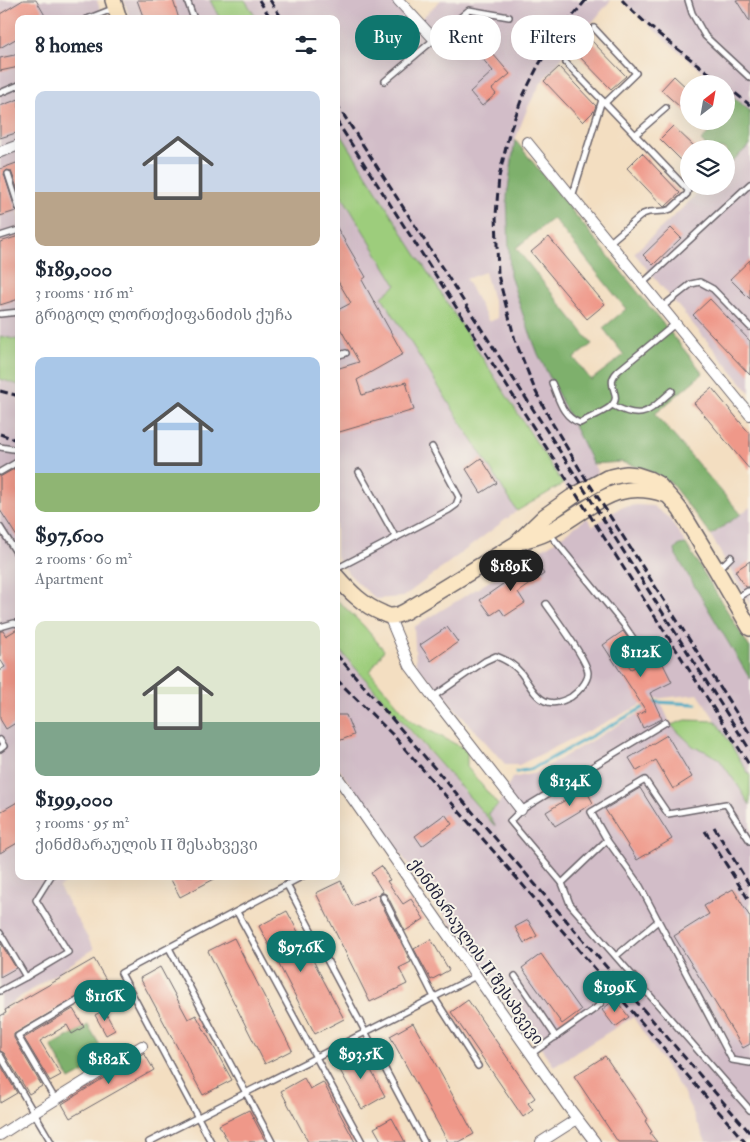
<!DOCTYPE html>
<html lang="en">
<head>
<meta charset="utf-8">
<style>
	body { margin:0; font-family:"IM FELL Double Pica","Noto Serif Georgian",serif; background:#f2f2f3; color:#1f2937; height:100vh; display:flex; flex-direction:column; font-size:19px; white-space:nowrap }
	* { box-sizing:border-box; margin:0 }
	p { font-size:16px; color:#747a83 }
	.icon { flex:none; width:28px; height:28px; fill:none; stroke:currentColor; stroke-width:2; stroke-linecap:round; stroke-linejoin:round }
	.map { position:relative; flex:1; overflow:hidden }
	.side { position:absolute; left:15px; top:15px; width:325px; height:865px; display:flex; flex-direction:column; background:#fff; border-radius:10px; box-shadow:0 5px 20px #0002 }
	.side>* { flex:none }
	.hud { position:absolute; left:355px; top:15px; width:320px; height:45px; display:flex; gap:10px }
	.needle { width:32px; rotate:31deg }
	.buttons { position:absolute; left:680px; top:75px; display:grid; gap:10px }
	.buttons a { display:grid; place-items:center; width:55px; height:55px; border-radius:50%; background:#fff; box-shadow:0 5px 20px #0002; font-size:25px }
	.price { position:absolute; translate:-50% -42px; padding:0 11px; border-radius:18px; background:#0f766e; color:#fff; font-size:16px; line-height:32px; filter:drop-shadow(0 1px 2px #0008) }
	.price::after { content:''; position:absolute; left:50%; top:30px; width:15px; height:11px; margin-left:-8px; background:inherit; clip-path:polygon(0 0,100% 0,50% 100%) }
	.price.selected { background:#222; color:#fff }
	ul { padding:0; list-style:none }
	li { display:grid; align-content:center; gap:10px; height:265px; padding:0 20px }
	li span { display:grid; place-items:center; height:155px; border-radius:10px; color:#555 }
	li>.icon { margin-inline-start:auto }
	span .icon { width:90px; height:90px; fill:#fffc; stroke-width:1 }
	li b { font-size:21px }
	h2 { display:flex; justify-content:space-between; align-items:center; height:60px; padding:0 20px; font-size:21px }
	.chip { padding:0 18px; border-radius:22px; background:#fff; box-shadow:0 5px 20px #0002; font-size:18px; line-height:45px }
	.chip.selected { background:#0f766e; color:#fff }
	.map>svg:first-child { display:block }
	.industrial { fill:#d2bdc8; fill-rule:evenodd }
	.green { fill:#9dcd7c; stroke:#60785c }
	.forest { fill:#7eb06c; stroke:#506954; fill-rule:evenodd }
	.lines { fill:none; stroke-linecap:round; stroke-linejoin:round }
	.stream { stroke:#46aac5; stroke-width:3 }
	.building { fill:#ef9889 }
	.lane-casing { stroke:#6b646a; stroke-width:8 }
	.street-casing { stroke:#6b646a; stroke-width:12 }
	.secondary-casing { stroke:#6b646a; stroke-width:18 }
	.lane { stroke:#fff; stroke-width:5 }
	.street { stroke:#fff; stroke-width:10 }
	.secondary { stroke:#fbe6c3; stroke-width:15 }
	.rail { stroke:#22223b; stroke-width:3; stroke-dasharray:8 4; stroke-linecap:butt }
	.labels { text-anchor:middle; stroke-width:4; stroke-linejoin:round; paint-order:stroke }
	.street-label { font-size:16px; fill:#22223b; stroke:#f7f3e8 }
</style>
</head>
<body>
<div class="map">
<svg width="750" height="1142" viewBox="0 0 750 1142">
	<rect width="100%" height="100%" fill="#f7f3e8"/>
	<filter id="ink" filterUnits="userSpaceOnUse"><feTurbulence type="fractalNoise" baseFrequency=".02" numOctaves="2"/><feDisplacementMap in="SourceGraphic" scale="10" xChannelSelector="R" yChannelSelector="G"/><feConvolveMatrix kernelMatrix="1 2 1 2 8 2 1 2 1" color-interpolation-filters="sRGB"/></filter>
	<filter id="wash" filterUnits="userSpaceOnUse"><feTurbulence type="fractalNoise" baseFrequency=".0096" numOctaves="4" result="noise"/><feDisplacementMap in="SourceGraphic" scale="20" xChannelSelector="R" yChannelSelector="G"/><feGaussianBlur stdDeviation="1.12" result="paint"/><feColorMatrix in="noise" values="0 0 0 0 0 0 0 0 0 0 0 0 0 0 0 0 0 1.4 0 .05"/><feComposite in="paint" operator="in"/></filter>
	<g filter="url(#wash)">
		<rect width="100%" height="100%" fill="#f3dec1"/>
		<g class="industrial">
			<path d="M0,0H97L103,19H19V340L0,336Z"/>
			<path d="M124,0H210L220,19H130Z"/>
			<path d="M245,0H392L422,35L429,27L421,19L441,0H611L541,83L528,107L515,140L507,197L510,275L522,312L538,354L598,473L569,492L407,240L336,126V19H257ZM485,272L498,318L489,322L466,279Z"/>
			<path d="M621,0H750V111L726,91V84H718L677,50Z"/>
			<path d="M750,145V393L634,253L706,186H726V167Z"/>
			<path d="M336,186L396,285L382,297L517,511L403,597L375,599L350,575L336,556Z"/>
			<path d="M0,379L19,385V876H76L59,887L94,949L0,1010Z"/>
			<path d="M637,505L653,506L669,518L686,544L679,545L676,556L750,679V776L716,721L698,694L653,699L519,765H506L416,665L414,627L552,543L587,518L593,526L621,507Z"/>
			<path d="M750,507V604L711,536Z"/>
			<path d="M336,646L417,739L493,823L488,813L498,805L512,778L536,773L656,703L662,705L671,725L694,747L705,751L719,759L739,787L750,805V1142H706L683,1092L633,1017L554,1066L336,765Z"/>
		</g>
		<g class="green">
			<path d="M210,0H245L257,19H220Z"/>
			<path d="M336,126L407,240L563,484L517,511L382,297L396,285L336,186Z"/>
			<path d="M0,336L19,340V385L0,379Z"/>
			<path d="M336,599L363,625L384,650L370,672L411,721L467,750V767L498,805L488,813L495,826L336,646Z"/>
			<path d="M686,720L716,721L750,776V805L739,787L719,759L705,751L694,747L671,725Z"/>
		</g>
		<g class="forest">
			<path d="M726,91L750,111V145L727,166L726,149H709L701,141L719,121H726Z"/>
			<path d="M515,140L703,373L655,414L741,514L711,535L670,482L645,469L621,462L593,464L538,354L522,312L510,275L507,197ZM553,218L626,309L603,328L624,355L591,380L574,358L592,344L516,248Z"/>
			<path d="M686,544L750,648V679L676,555L675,550L679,545Z"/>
			<path d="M88,1025L108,1059L70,1080L51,1046Z"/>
		</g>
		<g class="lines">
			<g class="stream">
				<path d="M652,703L654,702L696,704"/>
				<path d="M516,772L532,769L646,706"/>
			</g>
		</g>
		<g id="blocks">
			<g class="building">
				<path d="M23,0H36L47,19H19V37L0,48V14Z"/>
				<path d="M137,0H173L179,19H144Z"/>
				<path d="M736,0H750V22Z"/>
				<path d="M476,34L510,74L492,89L496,94L482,106L470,92L493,71L467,41Z"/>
				<path d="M588,37L626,76L611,89L574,51Z"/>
				<path d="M19,54V67L0,71V58Z"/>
				<path d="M559,67L596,106L594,111L583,122L544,81Z"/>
				<path d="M674,76L689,90V115L661,90Z"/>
				<path d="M19,99V132L0,138V106Z"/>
				<path d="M673,126L697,149H689V168L660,139Z"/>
				<path d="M642,153L680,193L666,206L664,207L627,168Z"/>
				<path d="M19,162V193L11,171L7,170L4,174L16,211L0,216V169Z"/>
				<path d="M336,226L366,277L362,280L403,354L357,380L362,395L406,382L414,410L336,433V369L359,362L336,321V311L351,303L336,278Z"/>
				<path d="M671,228L681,238L653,265L643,255Z"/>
				<path d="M19,236V299L0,305V242Z"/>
				<path d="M549,237L605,304L587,319L531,252Z"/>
				<path d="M750,260V299L730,279Z"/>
				<path d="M710,299L750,341V375L693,315Z"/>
				<path d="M712,388L750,434V470L694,403Z"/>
				<path d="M481,458L497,483L481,493L466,469Z"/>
				<path d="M19,466V540L0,510V477Z"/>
				<path d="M750,561V587H746L735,571Z"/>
				<path d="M537,563L544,574L518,592L525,603L505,616L500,609L491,615L480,600L510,579L511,581Z"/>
				<path d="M447,627L458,642L431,661L420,645Z"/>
				<path d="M19,628V721L6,729L0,719V670L5,667L0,659V631H3L6,636Z"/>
				<path d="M623,631L630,641L618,650L631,669L659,656L672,682L650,693L662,719L643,728L637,715L646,711L603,645Z"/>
				<path d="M336,715H346L354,735L336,742Z"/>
				<path d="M667,735L692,777L673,789L656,760L637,771L629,758Z"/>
				<path d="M585,788L593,803L555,826L546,812Z"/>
				<path d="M640,788L672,839L637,860L605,809Z"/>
				<path d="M19,801V842L0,853V812Z"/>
				<path d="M445,814L452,824L422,846L415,836Z"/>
				<path d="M381,866L390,880L387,881L403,904L411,899L424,919L405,931L387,895L384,893L380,894L379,899L411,962L399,968L407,984L370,1002L316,893L341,881L353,906L383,892L371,873Z"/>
				<path d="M169,876H220L180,897Z"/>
				<path d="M733,889L750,917V1044L743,1048L674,936L709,914L704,906Z"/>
				<path d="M287,911L344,1019L315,1034L259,926Z"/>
				<path d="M528,920L537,936L524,943L515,927Z"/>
				<path d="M234,938L292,1050L265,1064L208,951Z"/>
				<path d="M431,939L449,970L431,980L414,949Z"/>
				<path d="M0,942L16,968L0,977Z"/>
				<path d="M541,954L581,1010L562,1024L522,968Z"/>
				<path d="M94,959L106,980L14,1034V1038L42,1086L29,1094L4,1053L0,1051V1016L6,1013L5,1010Z"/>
				<path d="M160,967L188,1019L196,1015L232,1080L203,1095L140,978Z"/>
				<path d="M615,999L629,1017L615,1027L602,1010Z"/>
				<path d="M468,1000L535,1098L528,1103L533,1110L523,1117L451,1012Z"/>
				<path d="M73,1009L84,1027L72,1034L67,1025L40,1041L61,1075L50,1081L24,1038Z"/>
				<path d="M104,1010L115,1030L106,1035L95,1015Z"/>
				<path d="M413,1023L474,1134L459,1142H448L390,1036Z"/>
				<path d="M361,1052L385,1096L362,1109L337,1065Z"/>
				<path d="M144,1053L154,1070L70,1118L62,1104Z"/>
				<path d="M605,1056L648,1119L645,1121L652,1132L650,1133L657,1142H618L574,1076Z"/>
				<path d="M0,1064L17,1093L0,1103Z"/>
				<path d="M304,1078L310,1089L323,1082L355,1142H308L281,1091Z"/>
				<path d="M249,1110L266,1142H228L219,1125Z"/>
				<path d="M392,1118L405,1142H382L374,1128Z"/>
			</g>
		</g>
	</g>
	<g filter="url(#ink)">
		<use href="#blocks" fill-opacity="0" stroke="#6b646a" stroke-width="1"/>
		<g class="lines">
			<g class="lane-casing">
				<g id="lane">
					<path d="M187,0L194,19"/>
					<path d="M688,0L692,13L705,36L750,78"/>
					<path d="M87,19L115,8"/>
					<path d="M594,28L636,73L605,103"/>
					<path d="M566,63L602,100L572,197"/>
					<path d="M385,81L469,10L509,17"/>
					<path d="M0,93L19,85"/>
					<path d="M602,100L688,190L687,194L671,209L665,211L649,212L643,214L609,243"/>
					<path d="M635,135L666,108"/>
					<path d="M8,174L19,208"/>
					<path d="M0,236L19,230"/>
					<path d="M643,283L750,184"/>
					<path d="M662,307L691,284L700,282L713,289L750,327"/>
					<path d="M0,314L19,312"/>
					<path d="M336,356L346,353"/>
					<path d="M552,383C559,399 562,417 580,423C588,418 607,411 612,405C621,396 609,388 613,378C614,375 616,373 618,371L675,324"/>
					<path d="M612,405C644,422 648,411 672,391"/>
					<path d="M0,447L19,450"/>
					<path d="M0,472L19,461"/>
					<path d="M359,472L396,538"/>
					<path d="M0,527L19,557"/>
					<path d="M549,533L624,625L637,644"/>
					<path d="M716,568L725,563L731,557"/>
					<path d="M336,569L449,510L456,505L459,497L432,447"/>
					<path d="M735,599L748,591H750"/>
					<path d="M0,627L14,623L19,624"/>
					<path d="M433,697L485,661L496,656C506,660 514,664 521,673C528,682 534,696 545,701C554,705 563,701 571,697C578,692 588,682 588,673C588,661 555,617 546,604"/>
					<path d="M666,722L521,810L510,821L562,883L570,904L750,1110"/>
					<path d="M0,740L4,746L0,749"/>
					<path d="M750,841L726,804L668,814L645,780L591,812L607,840L640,886L732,1060L750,1063"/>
					<path d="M562,883L607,840"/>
					<path d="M287,885L424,1142"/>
					<path d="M383,897L434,997L478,1066"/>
					<path d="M237,912L362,1142"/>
					<path d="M0,933L26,977"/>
					<path d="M169,948L272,1142"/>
					<path d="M616,956L658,921"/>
					<path d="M515,976L556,1037"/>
					<path d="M0,991L26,977L68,952L36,900L51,876"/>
					<path d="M531,1054L596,1008L601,1003V998L591,984"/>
					<path d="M0,1055L51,1142"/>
					<path d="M55,1099L18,1036L89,994"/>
					<path d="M149,1142L476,976"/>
					<path d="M211,1142L121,973L303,876"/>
				</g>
			</g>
			<g class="street-casing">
				<g id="street">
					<path d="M398,0L434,39"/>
					<path d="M527,142L750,415"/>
					<path d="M0,152L19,145"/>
					<path d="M389,616L410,666L433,697L521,810"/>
					<path d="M336,775L566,1104L595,1142"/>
					<path d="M0,1135L34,1113L142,1046"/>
					<path d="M541,1142L577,1119"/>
				</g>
			</g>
			<g class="secondary-casing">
				<g id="secondary">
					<path d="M113,0L119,19"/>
					<path d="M523,541C531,538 541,536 548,532C590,511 612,477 664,494"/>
					<path d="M336,576C350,592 363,605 382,613C383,614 389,616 389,616C397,617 405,612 411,608L516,544L545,516L572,497L607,478L620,475L627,474L637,475L649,479L658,484L674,502L681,511L716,569L750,628"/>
				</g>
			</g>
			<use href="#lane" class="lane"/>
			<use href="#street" class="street"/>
			<use href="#secondary" class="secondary"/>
			<g class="rail">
				<path d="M259,0L271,19"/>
				<path d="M270,0L282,19"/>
				<path d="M586,0L557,35L538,66L522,98L509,134L499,177L496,215L498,275L515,340L535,390L551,421L579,468L750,734"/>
				<path d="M622,0C652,32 689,57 723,84"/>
				<path d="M726,86L750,105"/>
				<path d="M336,103L540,420L750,750"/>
				<path d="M336,120L704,693L750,766"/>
				<path d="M0,391L19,396"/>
				<path d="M0,434L19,441"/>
				<path d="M336,654L750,1133"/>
				<path d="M336,679L393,735L745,1142"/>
				<path d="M714,827L750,886"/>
				<path d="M705,831L750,902"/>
			</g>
		</g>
	</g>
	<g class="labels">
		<g class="street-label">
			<text transform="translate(477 951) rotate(55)" y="6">ქინძმარაულის II შესახვევი</text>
		</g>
	</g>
</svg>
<div class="buttons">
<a><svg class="needle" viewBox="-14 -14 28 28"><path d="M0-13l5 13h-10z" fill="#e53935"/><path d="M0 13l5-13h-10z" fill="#747a83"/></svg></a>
<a><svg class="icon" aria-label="layers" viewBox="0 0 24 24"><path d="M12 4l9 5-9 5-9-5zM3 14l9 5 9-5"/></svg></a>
</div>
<b class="price selected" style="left:511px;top:592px">$189K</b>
<b class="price" style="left:641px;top:678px">$112K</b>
<b class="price" style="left:570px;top:807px">$134K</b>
<b class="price" style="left:301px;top:973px">$97.6K</b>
<b class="price" style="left:615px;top:1013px">$199K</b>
<b class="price" style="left:105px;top:1022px">$116K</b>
<b class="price" style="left:361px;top:1080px">$93.5K</b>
<b class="price" style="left:109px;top:1085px">$182K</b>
<div class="hud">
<a class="chip selected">Buy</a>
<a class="chip">Rent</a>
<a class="chip">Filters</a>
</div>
<section class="side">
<h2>8 homes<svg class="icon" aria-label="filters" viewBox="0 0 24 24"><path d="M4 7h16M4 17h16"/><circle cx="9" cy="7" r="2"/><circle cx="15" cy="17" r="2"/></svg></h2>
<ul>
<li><span style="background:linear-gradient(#c9d6e8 65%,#b9a48a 0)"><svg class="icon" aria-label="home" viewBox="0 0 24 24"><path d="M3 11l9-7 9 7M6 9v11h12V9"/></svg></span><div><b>$189,000</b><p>3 rooms · 116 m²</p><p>გრიგოლ ლორთქიფანიძის ქუჩა</p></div></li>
<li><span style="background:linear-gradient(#a9c7e8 75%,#8fb573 0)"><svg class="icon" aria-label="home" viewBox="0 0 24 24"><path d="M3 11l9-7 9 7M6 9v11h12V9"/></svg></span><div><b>$97,600</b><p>2 rooms · 60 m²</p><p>Apartment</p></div></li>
<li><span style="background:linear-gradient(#dfe7d0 65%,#7fa58c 0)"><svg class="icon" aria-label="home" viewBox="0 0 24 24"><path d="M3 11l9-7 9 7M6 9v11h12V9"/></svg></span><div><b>$199,000</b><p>3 rooms · 95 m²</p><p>ქინძმარაულის II შესახვევი</p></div></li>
</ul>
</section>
</div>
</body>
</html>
